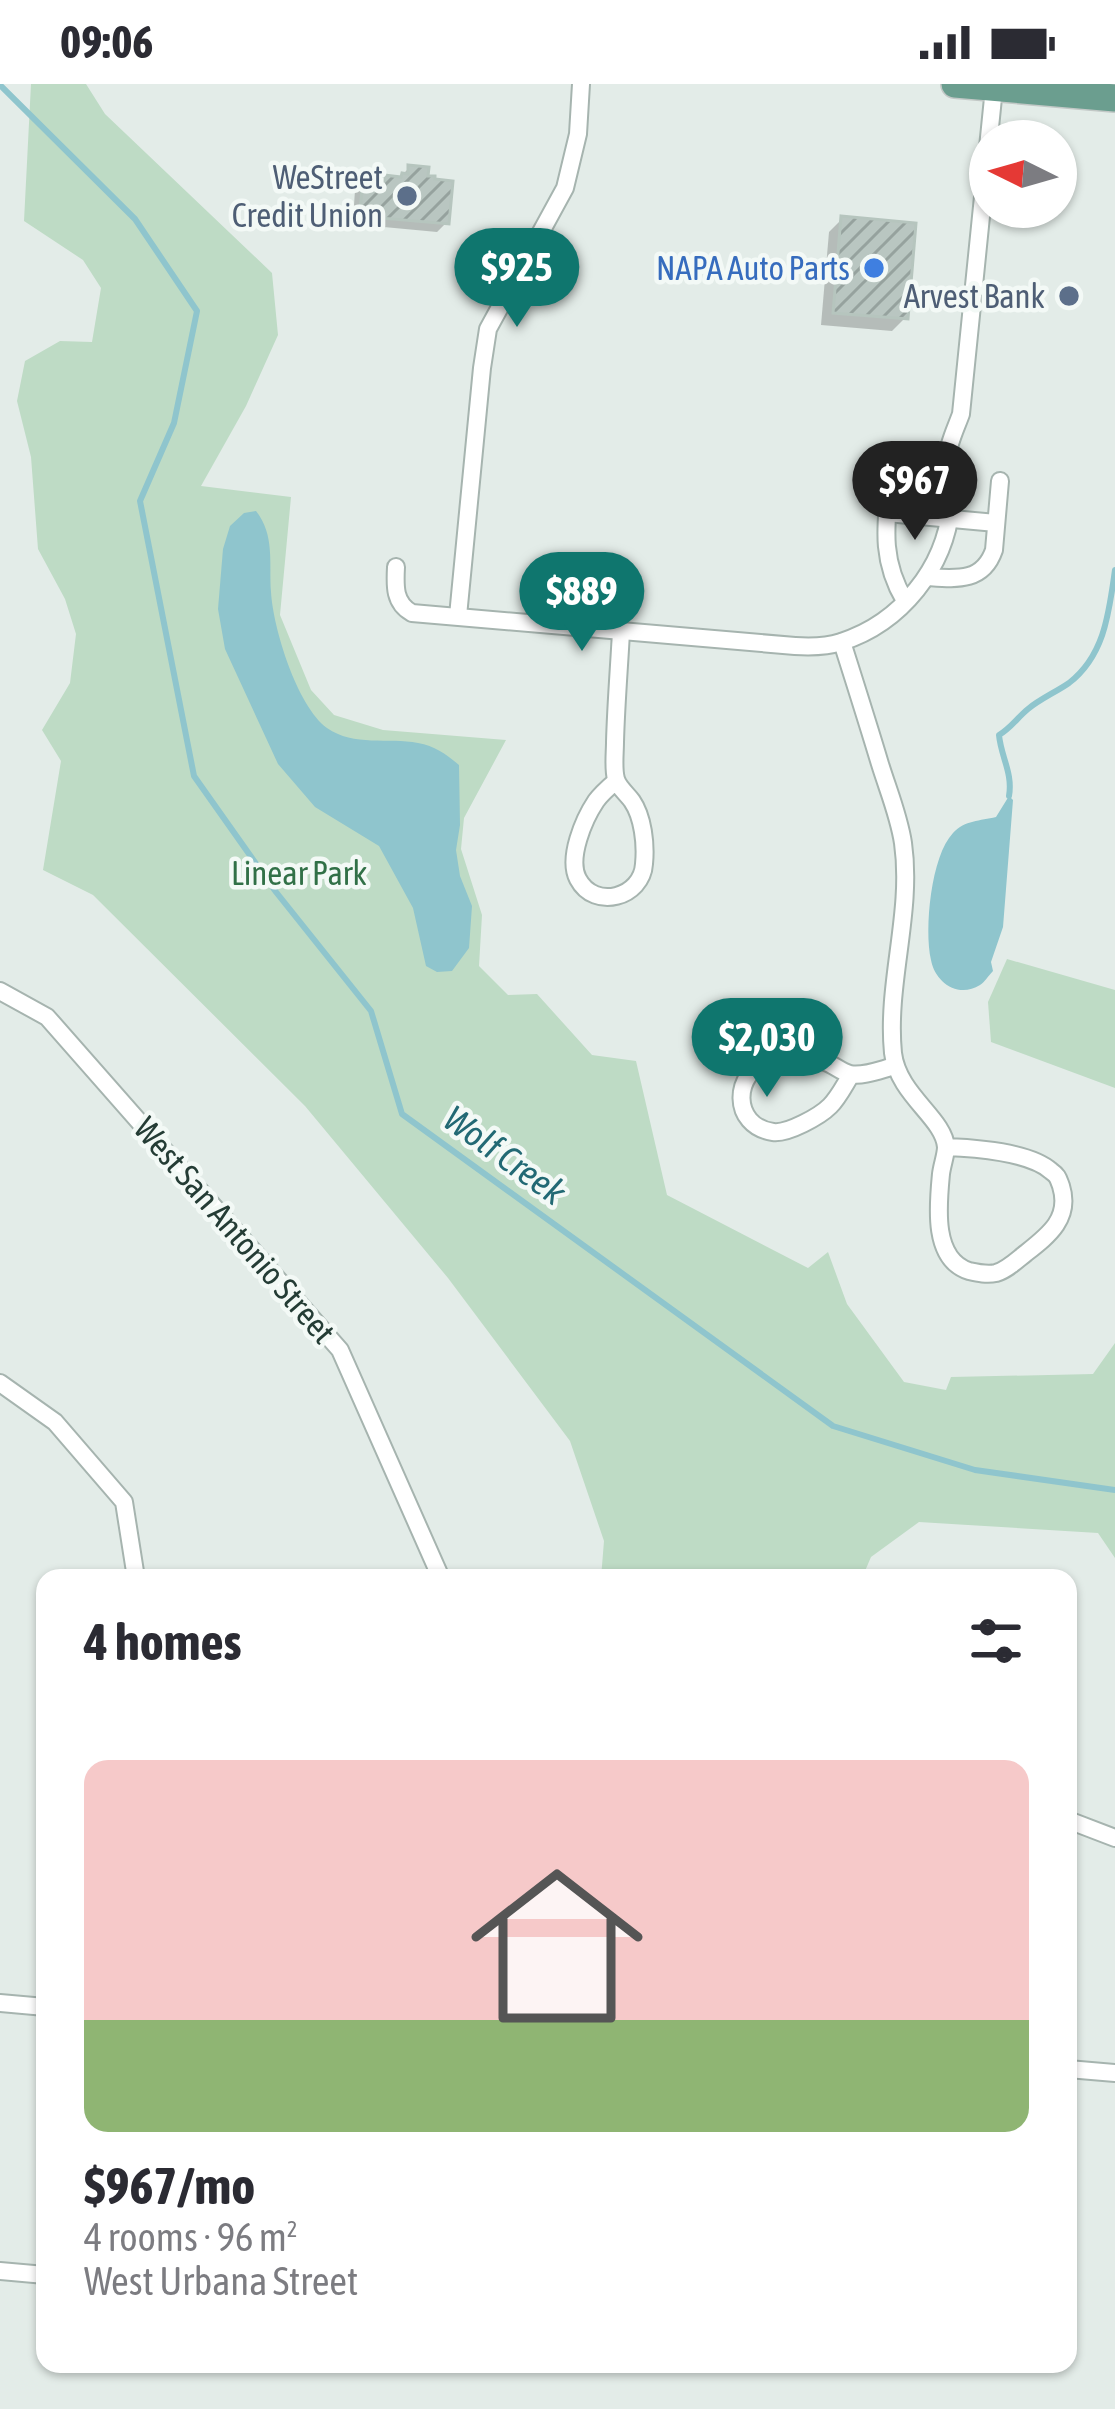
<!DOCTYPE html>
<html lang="en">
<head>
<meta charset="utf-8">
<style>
	body { margin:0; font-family:"Asap Condensed",sans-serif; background:#f2f2f3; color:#2b2b33; height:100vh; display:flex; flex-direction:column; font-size:45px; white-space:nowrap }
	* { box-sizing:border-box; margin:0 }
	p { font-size:39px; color:#7c7c81 }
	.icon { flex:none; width:66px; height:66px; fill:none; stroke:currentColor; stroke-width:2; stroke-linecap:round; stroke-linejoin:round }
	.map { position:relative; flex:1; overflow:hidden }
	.sheet { position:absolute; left:36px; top:1485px; width:1041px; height:804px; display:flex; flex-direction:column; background:#fff; border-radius:24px; box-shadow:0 3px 9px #0004 }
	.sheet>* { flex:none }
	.needle { width:78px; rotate:275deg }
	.fabs { position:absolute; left:969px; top:36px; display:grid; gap:24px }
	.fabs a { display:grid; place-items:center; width:108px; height:108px; border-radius:50%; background:#fff; box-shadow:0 3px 9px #0004; font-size:60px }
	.price { position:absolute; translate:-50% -102px; padding:0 27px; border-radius:42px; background:#0f766e; color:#fff; font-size:39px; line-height:78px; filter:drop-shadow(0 3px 6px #0008) }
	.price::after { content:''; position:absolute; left:50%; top:72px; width:36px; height:27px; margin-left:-18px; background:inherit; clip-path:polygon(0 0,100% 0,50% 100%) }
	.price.on { background:#222; color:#fff }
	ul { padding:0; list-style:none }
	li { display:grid; align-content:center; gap:24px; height:636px; padding:0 48px }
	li+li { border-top:3px solid #e1e1e2 }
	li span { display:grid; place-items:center; height:372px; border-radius:24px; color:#555 }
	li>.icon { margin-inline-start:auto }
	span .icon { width:216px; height:216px; fill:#fffc; stroke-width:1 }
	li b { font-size:51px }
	h2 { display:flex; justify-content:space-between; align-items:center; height:144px; padding:0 48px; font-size:51px }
	.status { display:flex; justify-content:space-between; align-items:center; height:84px; padding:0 60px; background:#fff; direction:ltr }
	.status svg { height:33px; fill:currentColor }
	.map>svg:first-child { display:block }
	.green { fill:#bedbc5 }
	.water { fill:#8fc5cd }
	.shadow { fill:#0003 }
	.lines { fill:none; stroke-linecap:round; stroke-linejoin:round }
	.stream { stroke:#8fc5cd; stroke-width:6 }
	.building { fill:url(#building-hatch); stroke:#b6c5be; stroke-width:3 }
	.street-casing { stroke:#a6b4af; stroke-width:20 }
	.primary-casing { stroke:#c2c8c6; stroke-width:30 }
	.street { stroke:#fff; stroke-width:16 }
	.primary { stroke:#6b9e8f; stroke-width:27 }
	.service-dot { fill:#5c6f8a; stroke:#f3f9f6; stroke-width:4.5 }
	.shop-dot { fill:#3f7fe0; stroke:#f3f9f6; stroke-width:4.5 }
	.labels { text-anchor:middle; stroke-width:9; stroke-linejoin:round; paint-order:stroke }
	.service-label { font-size:33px; fill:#4e5e75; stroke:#f3f9f6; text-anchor:end }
	.shop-label { font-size:33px; fill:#366cbe; stroke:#f3f9f6; text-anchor:end }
	.park-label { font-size:33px; fill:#317047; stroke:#f3f9f6 }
	.street-label { font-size:33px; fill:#243c35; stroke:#f3f9f6 }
	.water-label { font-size:36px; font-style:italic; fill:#226974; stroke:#f3f9f6 }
</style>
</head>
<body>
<div class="status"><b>09:06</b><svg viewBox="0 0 49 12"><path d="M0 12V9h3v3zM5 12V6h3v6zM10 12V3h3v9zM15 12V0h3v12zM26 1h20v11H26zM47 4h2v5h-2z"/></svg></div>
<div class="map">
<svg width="1115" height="2325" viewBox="0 0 1115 2325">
	<defs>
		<pattern id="building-hatch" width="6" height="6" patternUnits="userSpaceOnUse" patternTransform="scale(3)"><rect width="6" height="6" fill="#b9c6c1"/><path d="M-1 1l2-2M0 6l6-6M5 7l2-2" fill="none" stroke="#96a29e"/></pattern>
	</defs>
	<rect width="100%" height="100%" fill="#e3ece8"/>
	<g class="green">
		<path d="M31,0H86L105,30L272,189L278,251L246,322L201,402L291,413L280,531L311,606L334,631L383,646L506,656L464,734L461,765L482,831L479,882L508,911L537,910L592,971L636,977L667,1111L808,1184L828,1168L847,1220L904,1298L946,1306L951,1293L1093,1290L1115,1259V1474L1098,1449L919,1438L871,1473L862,1494H601L604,1457L570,1357L448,1194L305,1022L93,811L43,786L61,677L42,646L70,599L76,550L65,515L38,465L31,373L17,317L25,277L60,257L92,258L101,204L83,176L24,137Z"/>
		<path d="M1007,875L1115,906V1004L991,958L988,918Z"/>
	</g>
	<g class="water">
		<path d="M256,427C275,451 269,479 271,508C273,544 297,622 327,644C354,663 388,653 418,659C435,662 446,670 459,681L460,741L456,766L460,792L472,822L469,864L452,887L437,888L426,882L413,824L379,762L315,723L278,680L225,565L218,525L223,465L230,442L244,429Z"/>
		<path d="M1009,712L1013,716L1003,843L991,878L993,887C988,892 985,898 980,901C958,915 935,898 931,876C924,845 931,772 953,749C965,736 980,737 996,733Z"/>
	</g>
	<g class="shadow">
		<path d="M409,84L425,94L446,139L437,148L373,142V138L353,136L355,106L365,97L381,99L385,94L400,93Z"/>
		<path d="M842,135L905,234L892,247L821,241L829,148Z"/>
	</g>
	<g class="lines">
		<g class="stream">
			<path d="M0,1L135,135L197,227L174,339L140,417L194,692L276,808L371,927L402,1030L833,1342L975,1386L1115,1406"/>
			<path d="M1009,712C1013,689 1001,673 999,651C1011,644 1017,634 1028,625C1040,615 1056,608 1069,599C1105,571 1109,528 1115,486"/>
		</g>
	</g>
	<g class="building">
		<path d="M408,81L429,83L428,92H435V95L453,97L449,140L380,134L381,129L360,127L363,94L384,96V91L401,93L402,89L408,90Z"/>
		<path d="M841,132L916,139L908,235L833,229Z"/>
	</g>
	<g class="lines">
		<g class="street-casing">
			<g id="street">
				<path d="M891,385C887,435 878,472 905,517"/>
				<path d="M887,429L996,439"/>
				<path d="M396,483C395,502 394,519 412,529L795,562C810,563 826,563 841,558C901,539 946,483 951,421C952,405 946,390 947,374C948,360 956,344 961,330L994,4"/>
				<path d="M928,493C957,495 983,498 994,466L1000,397"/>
				<path d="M458,532L482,284L488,245L565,104L578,50L581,0"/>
				<path d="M842,558C855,599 868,640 880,680C888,706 899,732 903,759C913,829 886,899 893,969C898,1011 944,1034 946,1063C946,1071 942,1081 941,1090C938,1121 932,1175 969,1187C978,1189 987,1191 996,1189C1007,1186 1017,1176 1026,1169C1049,1151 1071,1134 1061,1102C1058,1094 1058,1092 1051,1087C1030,1068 974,1064 946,1063"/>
				<path d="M616,697C609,703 601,710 596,717C584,735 567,774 578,795C595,827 642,813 644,780C646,760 643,733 632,717C627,710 618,703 616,695C613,685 615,669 615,658C616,621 619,585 621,548"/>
				<path d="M0,907L47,933L340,1266L441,1494"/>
				<path d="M851,991C845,1000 839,1013 830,1022C820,1032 788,1050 773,1048C731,1042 732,988 770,976C784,972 811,973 825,978C833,980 841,988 850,990C863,993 882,985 895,982"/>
				<path d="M0,1299L55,1338L124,1418L136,1494"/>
				<path d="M1068,1736L1115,1754"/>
				<path d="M0,1919L45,1923"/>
				<path d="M1068,1985L1115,1989"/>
				<path d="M0,2187L45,2191"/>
			</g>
		</g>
		<g class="primary-casing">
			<path id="primary" d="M955,0L1115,14"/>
		</g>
		<use href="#street" class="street"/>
		<use href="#primary" class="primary"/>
	</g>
	<g class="service-dot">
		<circle cx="407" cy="112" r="12"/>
		<circle cx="1069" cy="212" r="12"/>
	</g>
	<circle class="shop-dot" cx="874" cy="184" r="12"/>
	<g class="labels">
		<g class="service-label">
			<text x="383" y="105">WeStreet<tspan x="383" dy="38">Credit Union</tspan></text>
			<text x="1045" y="224">Arvest Bank</text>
		</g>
		<g class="shop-label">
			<text x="850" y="196">NAPA Auto Parts</text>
		</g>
		<g class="park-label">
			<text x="299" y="801">Linear Park</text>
		</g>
		<g class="street-label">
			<text transform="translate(235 1146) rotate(49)" y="12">West San Antonio Street</text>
		</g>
		<g class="water-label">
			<text transform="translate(505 1071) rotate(36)" y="13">Wolf Creek</text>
		</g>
	</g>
</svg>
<div class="fabs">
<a><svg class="needle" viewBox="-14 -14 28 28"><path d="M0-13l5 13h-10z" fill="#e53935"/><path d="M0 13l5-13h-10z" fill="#7c7c81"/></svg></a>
</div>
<b class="price" style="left:517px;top:246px">$925</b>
<b class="price on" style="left:915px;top:459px">$967</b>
<b class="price" style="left:582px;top:570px">$889</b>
<b class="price" style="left:767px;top:1016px">$2,030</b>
<section class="sheet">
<h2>4 homes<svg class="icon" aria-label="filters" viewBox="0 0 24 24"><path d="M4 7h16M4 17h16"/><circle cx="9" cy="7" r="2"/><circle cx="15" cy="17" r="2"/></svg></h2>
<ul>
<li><span style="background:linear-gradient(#f6c9c9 70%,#8fb573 0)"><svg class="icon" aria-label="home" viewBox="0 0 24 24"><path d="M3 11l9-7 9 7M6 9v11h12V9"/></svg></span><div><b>$967/mo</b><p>4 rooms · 96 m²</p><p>West Urbana Street</p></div></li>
</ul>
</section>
</div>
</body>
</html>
